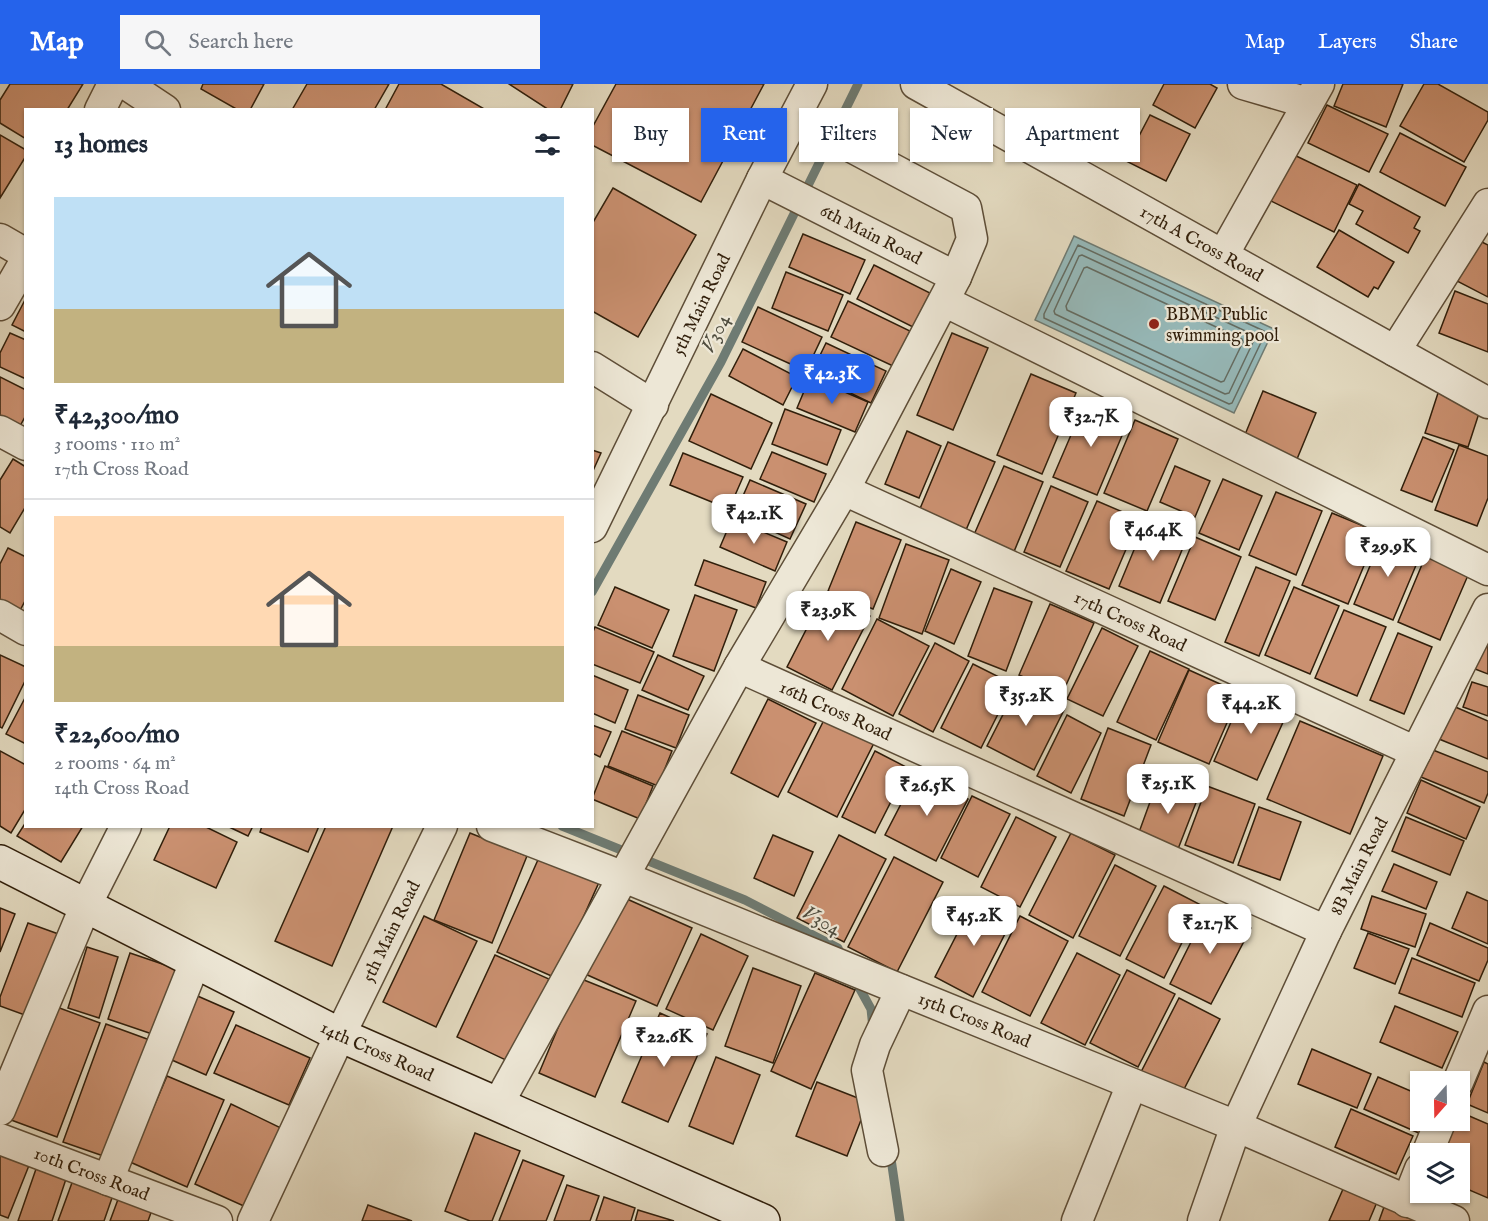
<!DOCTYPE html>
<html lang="en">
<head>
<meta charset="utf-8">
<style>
	body { margin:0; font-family:"IM FELL English",serif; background:#f6f6f7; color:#1f2937; height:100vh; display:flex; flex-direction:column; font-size:22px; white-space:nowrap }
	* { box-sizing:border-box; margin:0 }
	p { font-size:20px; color:#747a83 }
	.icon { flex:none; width:33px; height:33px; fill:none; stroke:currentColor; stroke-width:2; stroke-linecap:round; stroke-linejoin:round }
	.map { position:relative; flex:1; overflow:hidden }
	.details { position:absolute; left:24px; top:24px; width:570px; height:720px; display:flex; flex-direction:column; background:#fff; border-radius:0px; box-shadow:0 2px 4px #0004 }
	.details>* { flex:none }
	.banner { position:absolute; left:612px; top:24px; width:570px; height:54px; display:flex; gap:12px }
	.needle { width:39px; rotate:200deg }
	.controls { position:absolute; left:1410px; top:987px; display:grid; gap:12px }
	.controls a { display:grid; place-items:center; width:60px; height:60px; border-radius:0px; background:#fff; box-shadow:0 2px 4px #0004; font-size:30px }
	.price { position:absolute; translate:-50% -51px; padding:0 14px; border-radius:12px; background:#fff; color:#222; font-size:20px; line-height:39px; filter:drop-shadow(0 2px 3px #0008) }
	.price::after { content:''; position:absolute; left:50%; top:36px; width:18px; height:14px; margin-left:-9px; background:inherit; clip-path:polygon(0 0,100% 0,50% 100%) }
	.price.current { background:#2563eb; color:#fff }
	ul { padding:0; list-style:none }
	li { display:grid; align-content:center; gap:12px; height:318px; padding:0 30px }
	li+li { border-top:2px solid #e0e1e3 }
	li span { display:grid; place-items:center; height:186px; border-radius:0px; color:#555 }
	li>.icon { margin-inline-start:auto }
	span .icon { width:108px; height:108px; fill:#fffc; stroke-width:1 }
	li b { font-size:26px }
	h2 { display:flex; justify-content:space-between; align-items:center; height:72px; padding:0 30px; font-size:26px }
	.pill { padding:0 21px; border-radius:0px; background:#fff; box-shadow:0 2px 4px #0004; font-size:21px; line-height:54px }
	.pill.current { background:#2563eb; color:#fff }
	header { display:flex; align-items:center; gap:36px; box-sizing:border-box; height:84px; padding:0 30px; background:#2563eb; color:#fff }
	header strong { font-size:28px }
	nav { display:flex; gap:33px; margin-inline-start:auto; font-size:21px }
	.search { width:420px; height:54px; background:#f6f6f7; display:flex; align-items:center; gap:15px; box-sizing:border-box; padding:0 21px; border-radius:0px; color:#747a83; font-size:22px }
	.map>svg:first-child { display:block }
	.water { fill:#96b9b9; stroke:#6e7b73; stroke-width:1.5 }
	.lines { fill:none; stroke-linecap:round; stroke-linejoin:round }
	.shore { stroke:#646c62; stroke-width:1.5 }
	.stream { stroke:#6e7b73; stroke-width:9 }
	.building { fill:#ca9070; stroke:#311f0b; stroke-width:1.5 }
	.street-casing { stroke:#5e4e38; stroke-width:33 }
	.secondary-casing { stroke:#311f0b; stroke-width:36 }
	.street { stroke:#ede7d6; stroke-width:30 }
	.secondary { stroke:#ede7d6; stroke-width:33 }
	.poi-dot { fill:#8f2418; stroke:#ede7d6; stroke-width:2 }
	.labels { text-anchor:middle; stroke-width:4.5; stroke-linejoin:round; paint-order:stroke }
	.street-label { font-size:18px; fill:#311f0b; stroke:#ede7d6 }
	.poi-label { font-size:18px; fill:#311f0b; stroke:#ede7d6; text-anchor:start }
	.water-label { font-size:20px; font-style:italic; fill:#4f4d3f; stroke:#ede7d6 }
</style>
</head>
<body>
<header>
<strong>Map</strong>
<div class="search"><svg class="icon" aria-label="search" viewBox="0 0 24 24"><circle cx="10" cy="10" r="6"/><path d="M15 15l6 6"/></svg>Search here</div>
<nav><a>Map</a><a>Layers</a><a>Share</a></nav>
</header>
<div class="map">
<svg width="1488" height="1137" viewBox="0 0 1488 1137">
	<rect width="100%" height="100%" fill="#e3dac0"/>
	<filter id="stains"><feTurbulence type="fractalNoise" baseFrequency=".00333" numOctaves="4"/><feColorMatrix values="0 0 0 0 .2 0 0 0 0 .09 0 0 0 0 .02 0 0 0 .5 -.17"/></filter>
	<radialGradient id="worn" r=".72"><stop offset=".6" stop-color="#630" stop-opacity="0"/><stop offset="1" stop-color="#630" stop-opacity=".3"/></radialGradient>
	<path class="water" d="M1074,152L1274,245L1234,329L1035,236Z"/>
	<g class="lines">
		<g class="shore">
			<path d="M1078,161L1264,247L1265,250L1232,319L1229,320L1044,234V230Z"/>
			<path d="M1082,171L1254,251L1255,254L1229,309L1225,310L1055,230L1054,227L1079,172Z"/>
			<path d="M1087,183L1242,255L1243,258L1224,297L1221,298L1067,226L1066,222L1084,184Z"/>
		</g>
		<g class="stream">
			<path d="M592,508L721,278L858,0"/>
			<path d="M562,742L745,816L838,864L841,871"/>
			<path d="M855,896L871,925L873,944"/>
			<path d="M890,1068L900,1137"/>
		</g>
	</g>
	<g class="building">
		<path d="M10,0H83L67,26H26V55L0,39V16Z"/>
		<path d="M203,0H264L250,26H238L201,5Z"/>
		<path d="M307,0H389L374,26H292Z"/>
		<path d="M399,0H441L486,26H385Z"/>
		<path d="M509,0H573L560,26H549Z"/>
		<path d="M616,0H764L701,118L592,61V44Z"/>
		<path d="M1164,0H1210L1217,4L1195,44L1153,21Z"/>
		<path d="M1343,0H1403L1386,43L1334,22Z"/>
		<path d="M1424,0H1438L1488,28V36L1464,78L1400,42Z"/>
		<path d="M1327,21L1388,50L1369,88L1308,59Z"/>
		<path d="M1150,31L1190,50L1166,97L1126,77Z"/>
		<path d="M1400,49L1466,83L1445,122L1380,88Z"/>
		<path d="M0,51L26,66V72L0,114Z"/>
		<path d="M1290,69L1357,101L1334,148L1267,115Z"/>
		<path d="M1359,100L1420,133L1414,144L1420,147L1408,169L1356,140L1363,127L1349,120Z"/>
		<path d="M613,104L696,151L638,253L592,227V140Z"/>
		<path d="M1339,146L1394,178L1378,205L1374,203L1368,213L1317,183Z"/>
		<path d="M803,150L865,176L850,210L789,183Z"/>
		<path d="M1476,155L1488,161V213L1455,196Z"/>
		<path d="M874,181L930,209L913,243L857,215Z"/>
		<path d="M786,188L843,211L828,247L772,224Z"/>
		<path d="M1455,207L1488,220V268L1439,249Z"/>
		<path d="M26,214V248L12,241Z"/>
		<path d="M848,217L910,247L893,282L831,253Z"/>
		<path d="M758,223L822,253L806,287L742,258Z"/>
		<path d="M10,249L26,256V295L0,283V269Z"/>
		<path d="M952,249L988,264L953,346L917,331Z"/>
		<path d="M826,259L886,287L871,319L811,290Z"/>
		<path d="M743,265L797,293L783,321L729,292Z"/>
		<path d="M1031,290L1076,309L1042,390L997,371Z"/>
		<path d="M0,293L26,306V331L20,342L0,332Z"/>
		<path d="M810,293L868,318L855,348L797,324Z"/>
		<path d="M1439,306L1482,320L1468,363L1425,349Z"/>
		<path d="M1263,307L1316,329L1297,375L1244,353Z"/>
		<path d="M711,310L772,339L751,385L689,357Z"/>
		<path d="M1086,316L1129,335L1097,411L1053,393Z"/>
		<path d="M785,325L841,346L827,381L772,360Z"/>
		<path d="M1135,336L1178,355L1147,427L1104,409Z"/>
		<path d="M907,347L941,362L919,414L885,400Z"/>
		<path d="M1423,353L1454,366L1432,418L1401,406Z"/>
		<path d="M948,358L995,378L966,446L919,427Z"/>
		<path d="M1459,361L1488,372V414L1477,442L1435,426Z"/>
		<path d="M592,366L601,369L592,389Z"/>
		<path d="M772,368L826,390L814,418L760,395Z"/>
		<path d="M683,369L743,393L729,425L670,401Z"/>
		<path d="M13,375L26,383V422L10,449L0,443V396Z"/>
		<path d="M1004,382L1043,398L1013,470L973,453Z"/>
		<path d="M1175,382L1210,397L1195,433L1160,418Z"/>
		<path d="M1223,395L1262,412L1239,466L1199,449Z"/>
		<path d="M750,396L806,420L790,455L735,430Z"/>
		<path d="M1051,402L1088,418L1060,483L1024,468Z"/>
		<path d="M1276,408L1322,427L1296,491L1249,471Z"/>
		<path d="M1097,417L1139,435L1109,505L1066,487Z"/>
		<path d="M1332,429L1378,448L1348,520L1302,501Z"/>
		<path d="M732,435L787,458L775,487L720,463Z"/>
		<path d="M1146,437L1187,454L1160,519L1119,502Z"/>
		<path d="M856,438L901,456L873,525L828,507Z"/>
		<path d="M1383,451L1422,467L1393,536L1354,520Z"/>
		<path d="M1195,453L1241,473L1215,536L1168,517Z"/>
		<path d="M906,460L949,476L922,550L879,534Z"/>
		<path d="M8,464L26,473V515L16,534L0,526V480Z"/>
		<path d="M1426,471L1469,489L1440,556L1398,538Z"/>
		<path d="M704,476L766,498L756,524L695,501Z"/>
		<path d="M1256,483L1290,497L1259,572L1225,558Z"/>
		<path d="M951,485L981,498L954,560L925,547Z"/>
		<path d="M615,503L669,526L652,564L598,541Z"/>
		<path d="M1294,503L1339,522L1310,590L1265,571Z"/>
		<path d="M994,504L1032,518L1006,587L968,572Z"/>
		<path d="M825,509L870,532L832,606L787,583Z"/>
		<path d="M695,511L737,526L714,587L673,572Z"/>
		<path d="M1050,520L1094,539L1062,610L1019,591Z"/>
		<path d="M1344,526L1386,543L1357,612L1315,594Z"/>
		<path d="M877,535L929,562L893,632L842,605Z"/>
		<path d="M595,543L654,568L640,599L592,580V550Z"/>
		<path d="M1102,544L1138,562L1103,632L1067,615Z"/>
		<path d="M1398,549L1432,563L1404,630L1370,616Z"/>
		<path d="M1488,552V590L1470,583Z"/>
		<path d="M935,559L969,577L933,648L899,630Z"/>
		<path d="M1150,567L1189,585L1156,656L1117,638Z"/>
		<path d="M0,571L26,583V595L2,644L0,643Z"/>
		<path d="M658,571L704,592L688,626L642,606Z"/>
		<path d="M973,580L1013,600L981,664L941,644Z"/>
		<path d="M1189,586L1240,609L1209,680L1158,658Z"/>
		<path d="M592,591L628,606L615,639L592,629Z"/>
		<path d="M1472,598L1488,603V632L1463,623Z"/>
		<path d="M1018,601L1065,624L1034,686L987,662Z"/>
		<path d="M1245,606L1289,625L1257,696L1214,677Z"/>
		<path d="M638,611L689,631L676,664L625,645Z"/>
		<path d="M26,612V660L6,650Z"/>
		<path d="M768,615L816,639L778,713L731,689Z"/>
		<path d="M1453,622L1488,637V675L1439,655Z"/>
		<path d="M1067,631L1101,649L1071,709L1037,692Z"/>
		<path d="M825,634L874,659L837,733L788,708Z"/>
		<path d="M1300,637L1383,672L1350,750L1267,715Z"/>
		<path d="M592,641L611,648L600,673L592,669Z"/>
		<path d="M1108,644L1151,661L1124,732L1081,715Z"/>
		<path d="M622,647L672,667L658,702L608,682Z"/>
		<path d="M1433,666L1488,688V709L1484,719L1421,693Z"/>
		<path d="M0,667L26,681V724L11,749L0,742Z"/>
		<path d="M875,667L908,684L875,749L842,733Z"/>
		<path d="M605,682L653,702L640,735L592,715Z"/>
		<path d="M917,689L968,715L936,777L885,751Z"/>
		<path d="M1158,696L1199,711L1178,765L1138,751Z"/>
		<path d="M1421,696L1480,723L1466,755L1407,729Z"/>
		<path d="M1207,702L1255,720L1233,779L1185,761Z"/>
		<path d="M972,712L1010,730L978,793L941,774Z"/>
		<path d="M1259,723L1301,738L1280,796L1238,781Z"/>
		<path d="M1016,733L1056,753L1020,823L981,803Z"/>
		<path d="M1406,733L1464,757L1450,791L1392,767Z"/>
		<path d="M26,738V742H83L61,778L17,752Z"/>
		<path d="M170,742H204L237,758L216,804L154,776Z"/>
		<path d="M227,742H253L248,752Z"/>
		<path d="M262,742H319L308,768L260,748Z"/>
		<path d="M326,742H393L332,882L275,857Z"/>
		<path d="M470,749L527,772L492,859L434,836Z"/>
		<path d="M1071,749L1115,771L1073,854L1029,831Z"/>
		<path d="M773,751L813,768L794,812L754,794Z"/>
		<path d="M839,751L886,775L844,858L797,834Z"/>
		<path d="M541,769L600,796L556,894L497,868Z"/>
		<path d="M894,773L943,798L897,888L848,863Z"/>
		<path d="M1394,780L1437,798L1426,825L1382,807Z"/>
		<path d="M1115,781L1156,802L1120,872L1079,852Z"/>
		<path d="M1164,802L1201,821L1164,894L1126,875Z"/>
		<path d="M1467,808L1488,817V860L1452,844Z"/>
		<path d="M618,811L692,844L657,922L583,889Z"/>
		<path d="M1372,812L1426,830L1415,863L1361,845Z"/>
		<path d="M976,813L1014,832L973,913L935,893Z"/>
		<path d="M1209,822L1251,844L1211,920L1170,900Z"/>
		<path d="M0,824L15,830L0,868Z"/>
		<path d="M424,832L477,857L436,943L383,918Z"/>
		<path d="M1020,832L1068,857L1030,932L982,908Z"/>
		<path d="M28,839L64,852L33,934L0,922V913Z"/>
		<path d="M1430,839L1488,864V876L1479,897L1417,871Z"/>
		<path d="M1368,849L1409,865L1395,900L1354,884Z"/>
		<path d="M701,850L748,872L713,946L666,925Z"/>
		<path d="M87,863L118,873L99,934L68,924Z"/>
		<path d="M130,869L183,887L161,953L108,935Z"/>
		<path d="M1077,869L1120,891L1085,961L1041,939Z"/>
		<path d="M495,871L549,895L510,978L457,953Z"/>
		<path d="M1412,874L1475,899L1462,933L1399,909Z"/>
		<path d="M753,884L801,902L773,979L725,962Z"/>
		<path d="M1127,886L1175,910L1138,983L1090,959Z"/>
		<path d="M815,889L855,906L811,1005L771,987Z"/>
		<path d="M579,894L636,917L595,1013L539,989Z"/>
		<path d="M193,910L234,928L206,991L165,973Z"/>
		<path d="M1179,914L1220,935L1181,1011L1140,990Z"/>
		<path d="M46,919L100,939L57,1053L3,1033Z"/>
		<path d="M1395,922L1458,948L1442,984L1380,958Z"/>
		<path d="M660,929L707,950L668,1038L622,1018Z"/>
		<path d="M106,940L158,959L115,1076L63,1058Z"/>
		<path d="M236,941L310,974L289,1021L214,989Z"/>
		<path d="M1312,965L1371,990L1357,1024L1298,1000Z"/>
		<path d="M716,973L760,991L733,1060L689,1042Z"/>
		<path d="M1484,978L1488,980V1029L1467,1020Z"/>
		<path d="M167,992L224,1016L187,1103L130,1078Z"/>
		<path d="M1378,993L1420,1011V1036H1427L1421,1050L1364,1025Z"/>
		<path d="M817,998L868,1018L847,1072L796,1052Z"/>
		<path d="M231,1020L281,1044L246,1123L195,1100Z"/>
		<path d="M1351,1025L1413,1052L1396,1090L1335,1063Z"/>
		<path d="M1460,1028L1488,1040V1114L1460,1102V1070H1443L1457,1036H1460Z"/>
		<path d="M475,1049L520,1067L492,1137H470L445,1127Z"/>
		<path d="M0,1067L30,1079L8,1134L0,1131Z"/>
		<path d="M523,1076L564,1092L546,1137H499Z"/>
		<path d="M36,1085L66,1095L52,1137H18Z"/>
		<path d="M73,1096L113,1111L104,1137H58Z"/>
		<path d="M1347,1096L1380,1111L1369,1137H1329Z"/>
		<path d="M567,1101L599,1112L590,1137H554Z"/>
		<path d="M120,1110L153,1123L148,1137H110Z"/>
		<path d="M604,1113L635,1124L631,1137H596Z"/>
		<path d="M368,1121L412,1137H362Z"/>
		<path d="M1384,1123L1418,1135L1417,1137H1379Z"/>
		<path d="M638,1126L674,1137H635Z"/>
	</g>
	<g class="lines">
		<g class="street-casing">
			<g id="street">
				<path d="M126,0L165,26"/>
				<path id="s1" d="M916,0L1488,319"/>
				<path d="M1243,0L1308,19"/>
				<path d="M100,26L113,0"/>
				<path d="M794,36L827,50L966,124L972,155L956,193"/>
				<path d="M0,155L26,170"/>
				<path d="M1223,171L1319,0"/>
				<path d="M944,217L1488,486"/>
				<path d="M0,221L26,176"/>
				<path d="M1395,267L1488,120"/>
				<path d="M592,283L653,321"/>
				<path d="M0,347L26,361"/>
				<path id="s2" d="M844,406L1416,668"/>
				<path id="s3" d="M592,443L762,95L812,0"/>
				<path d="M0,531L26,546"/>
				<path id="s4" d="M739,583L1326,847"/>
				<path id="s5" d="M492,742L624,793L1236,1042L1454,1137"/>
				<path d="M1458,998L1488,927"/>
				<path d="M498,1020L739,583L844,406L956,193L762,95"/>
				<path d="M0,1026L85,823L126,742"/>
				<path id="s6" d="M0,1055L217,1137"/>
				<path d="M883,1067L867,986L875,961L901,906"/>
				<path d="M1427,1070L1441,1036"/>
				<path d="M108,1096L195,878"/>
				<path d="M1407,1118L1420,1085"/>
				<path id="s7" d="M253,1137L340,951L442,742"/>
				<path d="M1077,1137L1132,1000"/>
				<path id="s8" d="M1203,1137L1236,1042L1326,847L1488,525"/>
			</g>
		</g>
		<g class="secondary-casing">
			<g id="secondary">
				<path id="s9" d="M0,778L340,951L763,1137"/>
			</g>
		</g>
		<use href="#street" class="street"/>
		<use href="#secondary" class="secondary"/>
	</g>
	<circle class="poi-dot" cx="1154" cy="240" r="6"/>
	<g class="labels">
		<g class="street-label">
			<text transform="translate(871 150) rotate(27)" y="6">6th Main Road</text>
			<text dy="6" stroke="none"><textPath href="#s1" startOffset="327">17th A Cross Road</textPath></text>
			<text dy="6" stroke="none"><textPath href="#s3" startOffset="248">5th Main Road</textPath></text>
			<text dy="6" stroke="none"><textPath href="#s2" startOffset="315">17th Cross Road</textPath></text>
			<text dy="6" stroke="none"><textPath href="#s4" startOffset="106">16th Cross Road</textPath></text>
			<text dy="6" stroke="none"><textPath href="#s8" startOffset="388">8B Main Road</textPath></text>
			<text dy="6" stroke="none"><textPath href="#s7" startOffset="321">5th Main Road</textPath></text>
			<text dy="6" stroke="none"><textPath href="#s5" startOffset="520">15th Cross Road</textPath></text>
			<text dy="6" stroke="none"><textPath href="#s9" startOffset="422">14th Cross Road</textPath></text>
			<text dy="6" stroke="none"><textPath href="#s6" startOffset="98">10th Cross Road</textPath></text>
		</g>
		<g class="poi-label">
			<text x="1166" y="236">BBMP Public<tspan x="1166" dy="21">swimming pool</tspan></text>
		</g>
		<g class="water-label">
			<text transform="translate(715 249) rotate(-63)" y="7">V304</text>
			<text transform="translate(822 836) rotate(29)" y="7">V304</text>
		</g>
	</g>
	<rect width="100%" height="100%" filter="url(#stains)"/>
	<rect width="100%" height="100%" fill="url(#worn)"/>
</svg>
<div class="controls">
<a><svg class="needle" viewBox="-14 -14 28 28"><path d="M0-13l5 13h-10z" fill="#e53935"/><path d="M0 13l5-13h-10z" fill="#747a83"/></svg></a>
<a><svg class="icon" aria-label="layers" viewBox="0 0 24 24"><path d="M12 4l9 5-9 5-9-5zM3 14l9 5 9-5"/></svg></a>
</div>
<b class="price current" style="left:832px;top:321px">₹42.3K</b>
<b class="price" style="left:1091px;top:364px">₹32.7K</b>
<b class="price" style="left:754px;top:461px">₹42.1K</b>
<b class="price" style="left:1153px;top:478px">₹46.4K</b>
<b class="price" style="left:1388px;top:494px">₹29.9K</b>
<b class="price" style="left:828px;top:558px">₹23.9K</b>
<b class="price" style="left:1026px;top:643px">₹35.2K</b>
<b class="price" style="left:1251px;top:651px">₹44.2K</b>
<b class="price" style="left:1168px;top:731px">₹25.1K</b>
<b class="price" style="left:927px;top:733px">₹26.5K</b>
<b class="price" style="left:974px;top:863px">₹45.2K</b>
<b class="price" style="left:1210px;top:871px">₹21.7K</b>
<b class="price" style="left:664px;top:984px">₹22.6K</b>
<div class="banner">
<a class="pill">Buy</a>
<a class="pill current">Rent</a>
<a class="pill">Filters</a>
<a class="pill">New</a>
<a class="pill">Apartment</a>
</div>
<section class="details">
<h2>13 homes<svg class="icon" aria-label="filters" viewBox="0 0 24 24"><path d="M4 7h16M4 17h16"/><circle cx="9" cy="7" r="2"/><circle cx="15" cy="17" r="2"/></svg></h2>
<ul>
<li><span style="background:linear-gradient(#bfe0f5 60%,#c2b280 0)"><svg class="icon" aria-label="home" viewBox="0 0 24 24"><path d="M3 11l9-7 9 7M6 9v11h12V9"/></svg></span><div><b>₹42,300/mo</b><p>3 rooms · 110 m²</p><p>17th Cross Road</p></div></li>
<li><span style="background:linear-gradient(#ffd9b3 70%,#c2b280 0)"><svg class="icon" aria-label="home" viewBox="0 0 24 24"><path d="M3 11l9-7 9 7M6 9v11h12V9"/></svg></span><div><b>₹22,600/mo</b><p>2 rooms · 64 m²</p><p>14th Cross Road</p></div></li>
</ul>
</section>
</div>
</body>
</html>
